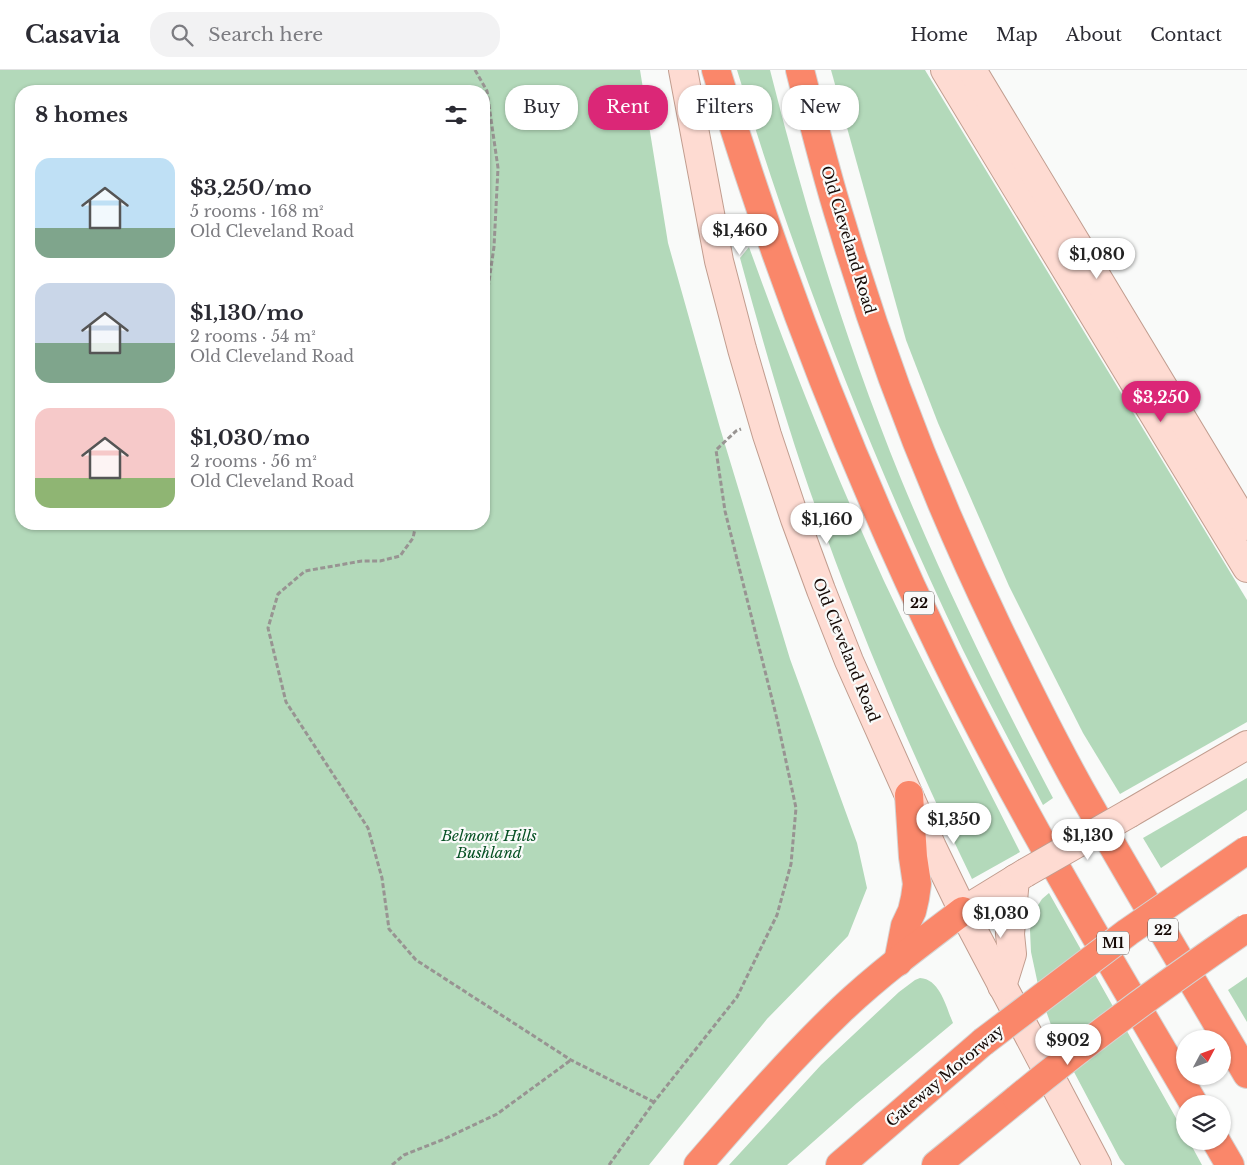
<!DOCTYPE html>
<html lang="en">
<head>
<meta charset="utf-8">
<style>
	body { margin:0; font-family:"Libre Baskerville",serif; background:#f2f2f3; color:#2b2b33; height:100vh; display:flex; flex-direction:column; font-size:19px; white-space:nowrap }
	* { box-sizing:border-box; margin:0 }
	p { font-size:16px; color:#7c7c81 }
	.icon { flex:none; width:28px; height:28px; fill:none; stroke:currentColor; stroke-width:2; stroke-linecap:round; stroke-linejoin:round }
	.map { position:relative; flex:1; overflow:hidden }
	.drawer { position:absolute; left:15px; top:15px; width:475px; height:445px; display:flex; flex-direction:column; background:#fff; border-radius:20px; box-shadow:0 1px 4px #0004 }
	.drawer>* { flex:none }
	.top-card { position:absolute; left:505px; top:15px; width:475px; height:45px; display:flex; gap:10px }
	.needle { width:32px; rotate:49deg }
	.controls { position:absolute; left:1176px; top:960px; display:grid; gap:10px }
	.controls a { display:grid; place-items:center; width:55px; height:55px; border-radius:50%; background:#fff; box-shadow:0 1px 4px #0004; font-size:25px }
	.price { position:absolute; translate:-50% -42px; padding:0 11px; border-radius:18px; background:#fff; color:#222; font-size:16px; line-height:32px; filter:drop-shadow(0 1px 2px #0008) }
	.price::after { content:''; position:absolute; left:50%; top:30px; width:15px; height:11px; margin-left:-8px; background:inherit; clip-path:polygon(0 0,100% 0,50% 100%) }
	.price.on { background:#db2777; color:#fff }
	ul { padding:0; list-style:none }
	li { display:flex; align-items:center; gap:15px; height:125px; padding:0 20px }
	li span { display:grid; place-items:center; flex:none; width:140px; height:100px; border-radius:15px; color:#555 }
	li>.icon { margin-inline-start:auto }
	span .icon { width:60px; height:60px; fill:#fffc; stroke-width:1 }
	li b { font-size:21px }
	h2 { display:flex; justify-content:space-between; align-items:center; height:60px; padding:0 20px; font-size:21px }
	.chip { padding:0 18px; border-radius:20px; background:#fff; box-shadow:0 1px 4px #0004; font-size:18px; line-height:45px }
	.chip.on { background:#db2777; color:#fff }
	header { display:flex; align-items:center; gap:30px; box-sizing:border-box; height:70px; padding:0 25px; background:#fff; border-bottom:1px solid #e1e1e2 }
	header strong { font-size:24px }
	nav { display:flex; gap:28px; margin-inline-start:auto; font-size:18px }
	.search { width:350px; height:45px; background:#f2f2f3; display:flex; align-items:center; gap:12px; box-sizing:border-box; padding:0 18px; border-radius:20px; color:#7c7c81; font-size:19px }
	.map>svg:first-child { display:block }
	.green { fill:#b3d9ba; fill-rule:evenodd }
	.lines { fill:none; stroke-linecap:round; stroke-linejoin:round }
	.secondary-casing { stroke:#c19d8f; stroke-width:30 }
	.highway-casing { stroke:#d5d3d2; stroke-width:30 }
	.path { stroke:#989492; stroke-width:3; stroke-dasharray:5 2.5; stroke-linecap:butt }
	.secondary { stroke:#fedbd2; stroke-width:28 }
	.highway { stroke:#fa876a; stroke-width:28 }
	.secondary-bridge-casing { stroke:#c19d8f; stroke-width:30; stroke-linecap:butt }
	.highway-bridge-casing { stroke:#d5d3d2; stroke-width:30; stroke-linecap:butt }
	.secondary-bridge { stroke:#fedbd2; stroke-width:28 }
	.highway-bridge { stroke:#fa876a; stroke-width:28 }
	.labels { text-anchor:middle; stroke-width:4.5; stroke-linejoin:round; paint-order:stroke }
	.shield { fill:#f9faf9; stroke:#5a524f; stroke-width:1 }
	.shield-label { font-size:14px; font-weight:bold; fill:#160a06 }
	.street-label { font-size:15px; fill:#160a06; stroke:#f9faf9 }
	.park-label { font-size:15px; font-style:italic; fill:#085225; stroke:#f9faf9 }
</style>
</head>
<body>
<header>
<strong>Casavia</strong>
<div class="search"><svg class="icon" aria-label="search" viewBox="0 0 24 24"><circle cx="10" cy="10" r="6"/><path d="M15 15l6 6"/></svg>Search here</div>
<nav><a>Home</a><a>Map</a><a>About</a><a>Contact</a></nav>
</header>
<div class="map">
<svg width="1247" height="1095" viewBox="0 0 1247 1095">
	<rect width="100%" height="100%" fill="#f9faf9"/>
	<g class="green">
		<path d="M0,0H640L668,173L720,358L790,589L857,773L867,818L848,866L767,949L649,1095H0ZM21,21H484V454H21Z"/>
		<path d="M737,0H770C805,139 847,276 901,409C946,518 998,624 1053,728L1043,735C1016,683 988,631 962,578C873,391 797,198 737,0Z"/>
		<path d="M831,0H925L1247,530V652L1120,724L1083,663L1049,596L1009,516L938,353L906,270Z"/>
		<path d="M749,177C790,291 834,402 884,511C927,603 975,692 1020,782L972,809C917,695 867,579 824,460C791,371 765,280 740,188Z"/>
		<path d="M1247,708V740L1161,798L1143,768Z"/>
		<path d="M1049,823L1185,1064V1071H1189L1202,1095H1125L1120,1089L1055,966L1040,924L1031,882L1030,860L1033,843L1042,829Z"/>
		<path d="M1247,907V952L1228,920Z"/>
		<path d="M920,908C940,909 946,937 953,953L857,1033L787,1095H729L821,995L899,922L915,910Z"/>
	</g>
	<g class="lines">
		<g class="secondary-casing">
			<g id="secondary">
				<path d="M683,0L719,191L742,279L767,365L795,449L821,520L849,591L932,777L963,841L1097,1095"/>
				<path d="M945,0L1247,498"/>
				<path d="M972,0L1247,456"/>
				<path d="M1130,743L1247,675"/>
				<path d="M963,841L1025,803"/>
				<path d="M1002,916L1012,884L1010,864L1015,809"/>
			</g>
		</g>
		<g class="highway-casing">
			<g id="highway">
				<path d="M716,0C777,202 853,398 945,588C1019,741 1108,887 1194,1034"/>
				<path d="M800,0C813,52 826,104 842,155C883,293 936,429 998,558C1024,612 1050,665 1079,717C1133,813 1191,908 1247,1004"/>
				<path d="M898,892L905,856L912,841L915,828L917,814L913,787L909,725"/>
				<path d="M1216,1071L1230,1095"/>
				<path d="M698,1095C744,1042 791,988 842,939C879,904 922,872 963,841"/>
				<path d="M840,1095L983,972"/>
				<path d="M936,1095L1017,1029"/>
			</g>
		</g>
		<g class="path">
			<path d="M475,0L487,21L498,98L494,177L484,246"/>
			<path d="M416,454L413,468L400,486L380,491H362L305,501L278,524L268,558L286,632L368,758L382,808L389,859L416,890L571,990L654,1032"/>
			<path d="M392,1095L404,1085L442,1070L497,1044L571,990"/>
			<path d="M609,1095L654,1032L737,927L777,845L791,794L796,738L777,649L725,441L716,380L736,361L741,359"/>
		</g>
		<use href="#secondary" class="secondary"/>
		<use href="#highway" class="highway"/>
		<g class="secondary-bridge-casing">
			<path id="secondary-bridge" d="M1025,803L1130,743"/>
		</g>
		<g class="highway-bridge-casing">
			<g id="highway-bridge">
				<path d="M983,972L1128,862L1247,780"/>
				<path d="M1017,1029C1091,968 1168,912 1247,858"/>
			</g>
		</g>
		<use href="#secondary-bridge" class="secondary-bridge"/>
		<use href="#highway-bridge" class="highway-bridge"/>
	</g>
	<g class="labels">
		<g class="shield">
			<rect x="904" y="521.5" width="30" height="23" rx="4"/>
			<rect x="1148" y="848.5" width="30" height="23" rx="4"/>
			<rect x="1097" y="861.5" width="32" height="23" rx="4"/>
		</g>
		<g class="shield-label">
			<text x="919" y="538">22</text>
			<text x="1163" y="865">22</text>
			<text x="1113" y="878">M1</text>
		</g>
		<g class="street-label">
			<text transform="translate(848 170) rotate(73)" y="5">Old Cleveland Road</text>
			<text transform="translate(846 580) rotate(68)" y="5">Old Cleveland Road</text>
			<text transform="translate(945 1006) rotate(-40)" y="5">Gateway Motorway</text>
		</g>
		<g class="park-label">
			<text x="489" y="771">Belmont Hills<tspan x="489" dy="17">Bushland</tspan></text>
		</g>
	</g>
</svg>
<div class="controls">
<a><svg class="needle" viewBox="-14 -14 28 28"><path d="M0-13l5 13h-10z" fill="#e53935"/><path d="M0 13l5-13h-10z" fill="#7c7c81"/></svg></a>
<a><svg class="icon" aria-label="layers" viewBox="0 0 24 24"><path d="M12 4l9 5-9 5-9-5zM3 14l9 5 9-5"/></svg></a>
</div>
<b class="price" style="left:740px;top:186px">$1,460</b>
<b class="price" style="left:1097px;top:210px">$1,080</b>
<b class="price on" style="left:1161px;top:353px">$3,250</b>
<b class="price" style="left:827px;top:475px">$1,160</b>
<b class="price" style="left:954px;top:775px">$1,350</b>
<b class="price" style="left:1088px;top:791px">$1,130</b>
<b class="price" style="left:1001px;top:869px">$1,030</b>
<b class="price" style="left:1068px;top:996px">$902</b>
<div class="top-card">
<a class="chip">Buy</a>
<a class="chip on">Rent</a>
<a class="chip">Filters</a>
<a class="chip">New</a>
</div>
<section class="drawer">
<h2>8 homes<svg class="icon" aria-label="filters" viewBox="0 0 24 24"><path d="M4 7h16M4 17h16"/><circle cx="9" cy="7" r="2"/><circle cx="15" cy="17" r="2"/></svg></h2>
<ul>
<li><span style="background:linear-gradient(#bfe0f5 70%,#7fa58c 0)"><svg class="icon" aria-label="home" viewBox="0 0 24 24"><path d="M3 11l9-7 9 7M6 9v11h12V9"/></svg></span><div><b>$3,250/mo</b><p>5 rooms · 168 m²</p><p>Old Cleveland Road</p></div></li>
<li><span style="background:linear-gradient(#c9d6e8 60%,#7fa58c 0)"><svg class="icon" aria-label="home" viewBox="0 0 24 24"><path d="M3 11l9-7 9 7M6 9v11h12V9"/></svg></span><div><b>$1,130/mo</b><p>2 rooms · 54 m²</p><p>Old Cleveland Road</p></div></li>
<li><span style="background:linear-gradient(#f6c9c9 70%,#8fb573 0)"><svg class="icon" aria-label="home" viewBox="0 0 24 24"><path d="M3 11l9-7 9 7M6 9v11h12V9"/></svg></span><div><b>$1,030/mo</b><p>2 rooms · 56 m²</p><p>Old Cleveland Road</p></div></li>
</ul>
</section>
</div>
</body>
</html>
